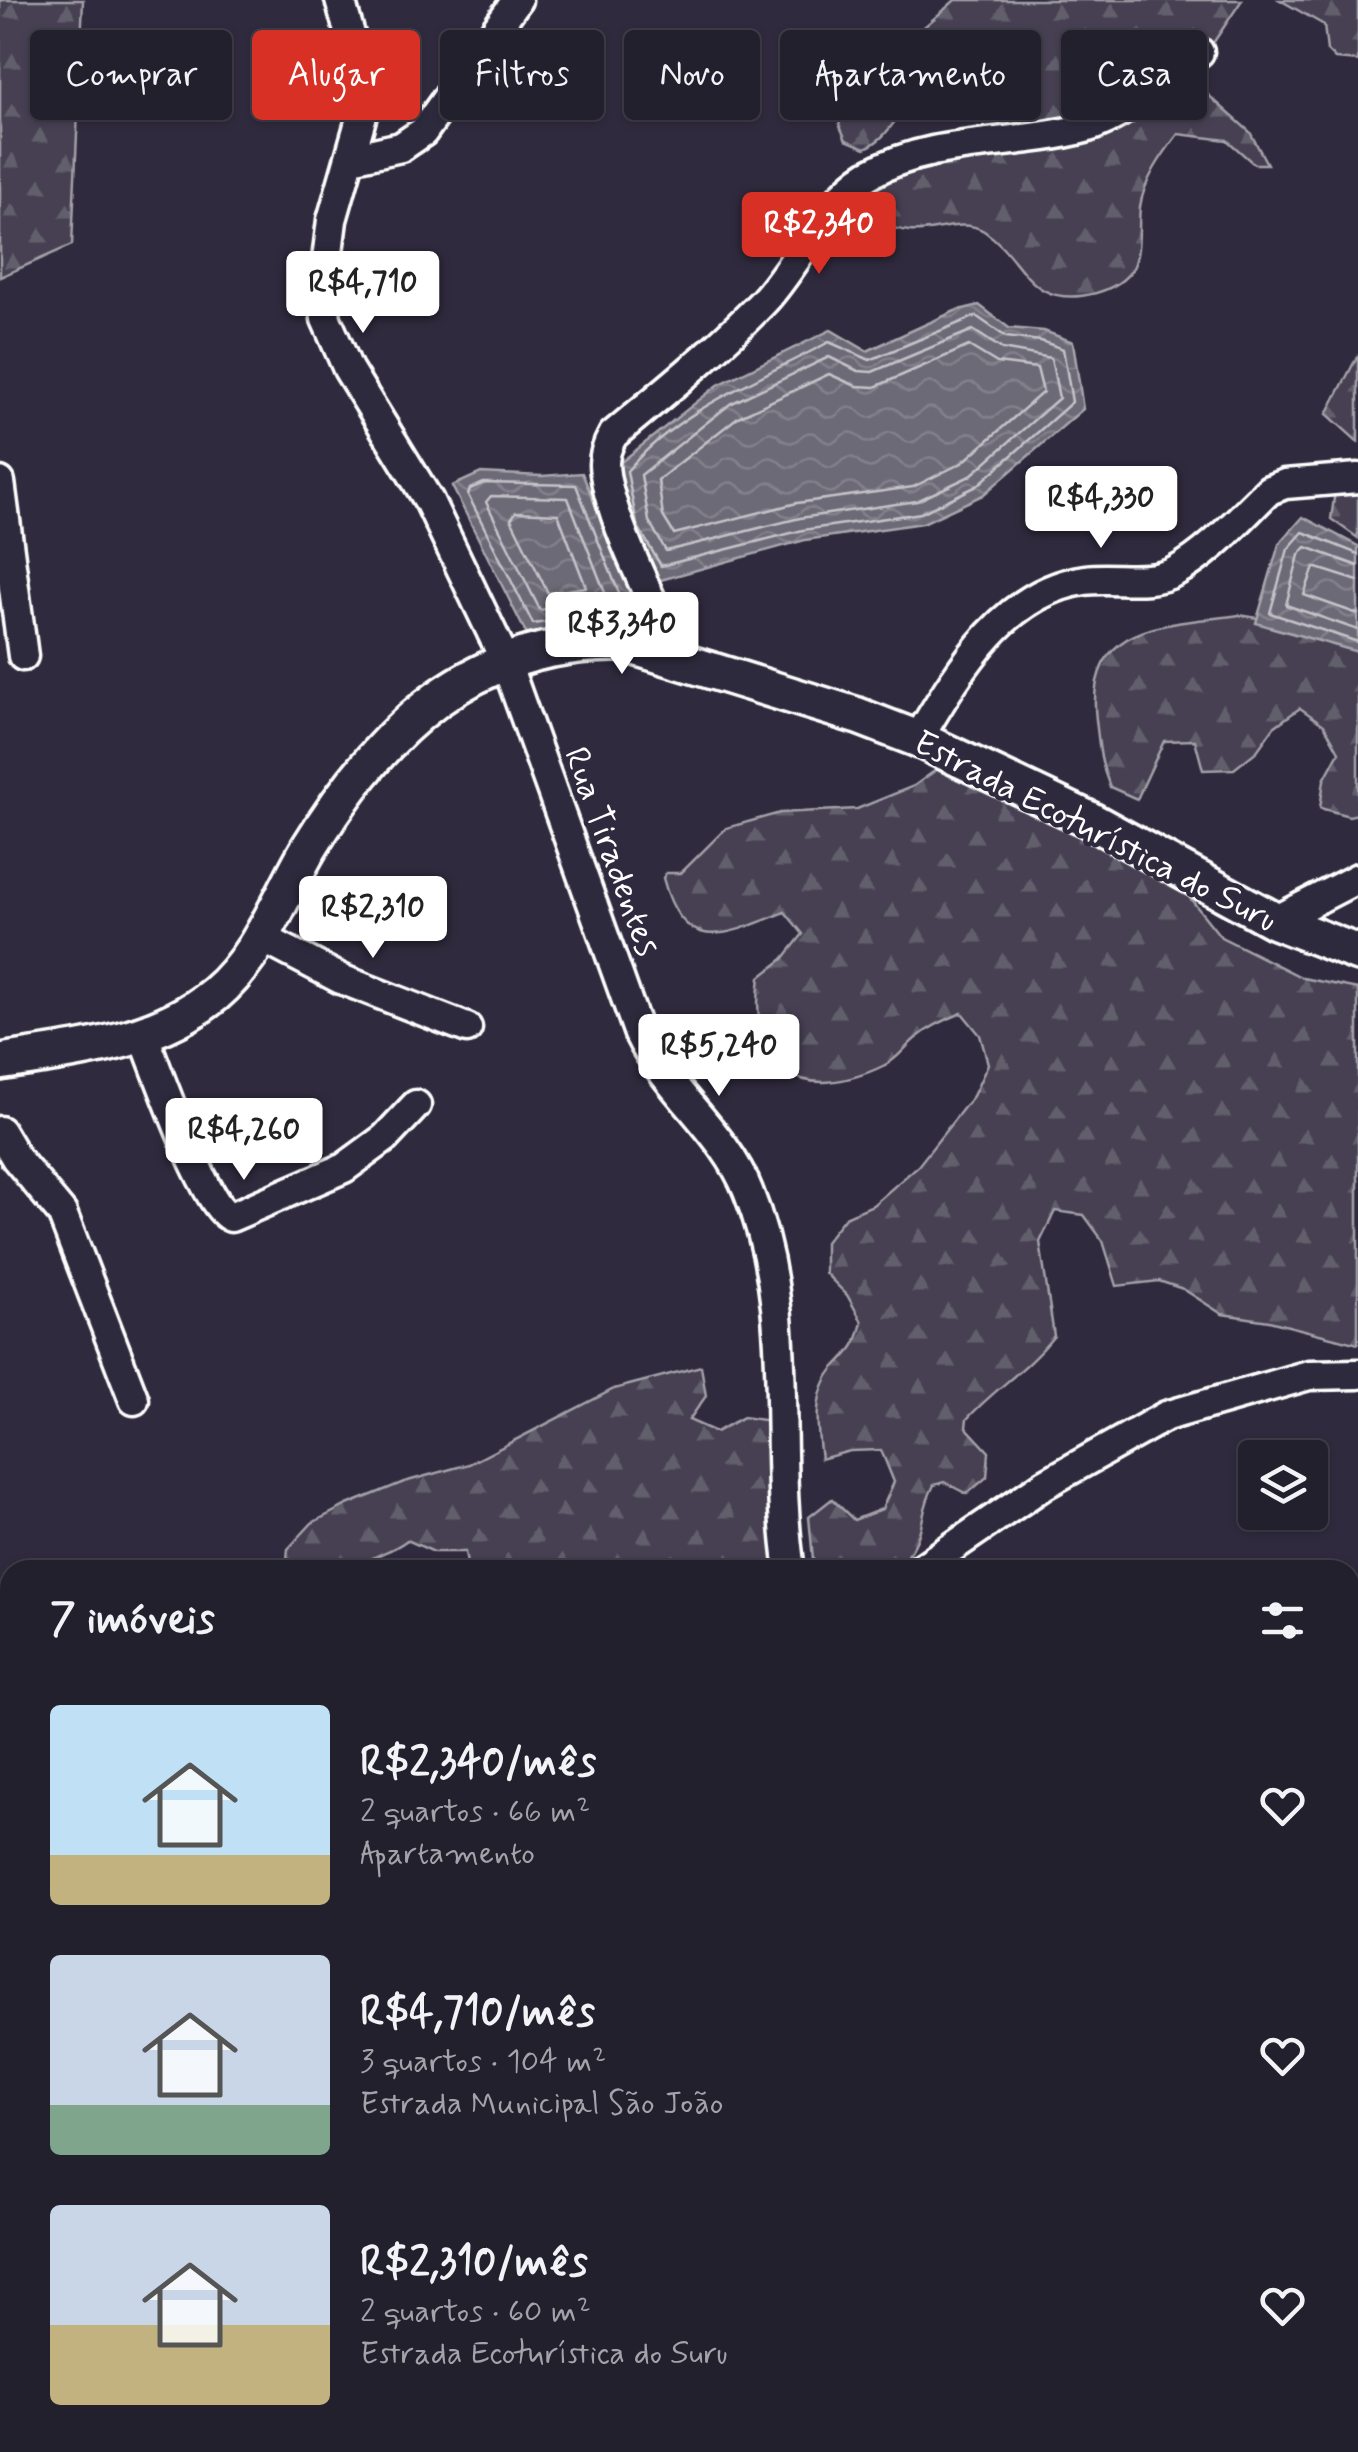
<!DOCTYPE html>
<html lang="pt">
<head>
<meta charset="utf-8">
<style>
	body { margin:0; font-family:Mynerve,sans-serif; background:#2f2d3a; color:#f1f3f6; height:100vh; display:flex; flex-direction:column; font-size:38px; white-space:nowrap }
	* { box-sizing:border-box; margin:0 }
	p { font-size:32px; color:#a3a3aa }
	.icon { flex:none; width:55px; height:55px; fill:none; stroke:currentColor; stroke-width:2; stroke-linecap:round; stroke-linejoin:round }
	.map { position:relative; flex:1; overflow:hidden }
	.side { position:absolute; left:0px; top:1560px; width:1360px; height:892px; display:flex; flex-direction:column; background:#23202e; border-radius:30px 30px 0 0; box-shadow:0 2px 8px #0004,0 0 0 2px #403e4a }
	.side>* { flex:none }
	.guide { position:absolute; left:30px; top:30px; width:1300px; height:90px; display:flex; gap:20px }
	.controls { position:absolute; left:1238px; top:1440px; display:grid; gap:20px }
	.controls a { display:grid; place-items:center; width:90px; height:90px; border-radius:10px; background:#23202e; box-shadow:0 2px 8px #0004,0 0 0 2px #403e4a; font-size:50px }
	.price { position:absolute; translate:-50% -85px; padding:0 22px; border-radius:10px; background:#fff; color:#222; font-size:32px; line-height:65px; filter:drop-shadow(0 2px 5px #0008) }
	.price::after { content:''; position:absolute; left:50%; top:60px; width:30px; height:22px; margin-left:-15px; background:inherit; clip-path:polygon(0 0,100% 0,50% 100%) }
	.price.selected { background:#d93025; color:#fff }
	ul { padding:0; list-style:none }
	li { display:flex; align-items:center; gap:30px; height:250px; padding:0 50px }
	li span { display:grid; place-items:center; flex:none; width:280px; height:200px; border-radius:10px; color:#555 }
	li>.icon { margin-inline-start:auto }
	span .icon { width:120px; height:120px; fill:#fffc; stroke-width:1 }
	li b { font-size:42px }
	h2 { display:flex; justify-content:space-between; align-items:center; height:120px; padding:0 50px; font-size:42px }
	.chip { padding:0 35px; border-radius:10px; background:#23202e; box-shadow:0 2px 8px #0004,0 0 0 2px #403e4a; font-size:35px; line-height:90px }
	.chip.selected { background:#d93025; color:#fff }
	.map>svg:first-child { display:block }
	.forest { fill:url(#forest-firs); stroke:#a2a0a8; stroke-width:2.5 }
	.water { fill:url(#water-waves); stroke:#a7a6ad; stroke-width:2.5 }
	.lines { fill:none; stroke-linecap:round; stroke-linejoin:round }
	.shore { stroke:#c5c3c9; stroke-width:2.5 }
	.minor-casing { stroke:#fff; stroke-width:35 }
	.major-casing { stroke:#fff; stroke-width:42 }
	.minor { stroke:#2f2a3d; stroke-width:28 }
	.major { stroke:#2f2a3d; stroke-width:35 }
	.labels { text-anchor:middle; stroke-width:9; stroke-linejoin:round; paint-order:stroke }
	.street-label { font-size:35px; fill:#fff; stroke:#2f2a3d }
</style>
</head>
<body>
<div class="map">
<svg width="1358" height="2452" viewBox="0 0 1358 2452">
	<defs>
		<pattern id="forest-firs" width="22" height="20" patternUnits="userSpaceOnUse" patternTransform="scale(2.5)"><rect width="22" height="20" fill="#464152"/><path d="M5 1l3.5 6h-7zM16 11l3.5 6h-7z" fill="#625e6c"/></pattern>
		<pattern id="water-waves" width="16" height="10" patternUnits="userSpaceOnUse" patternTransform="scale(2.5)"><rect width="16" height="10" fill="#6d6a77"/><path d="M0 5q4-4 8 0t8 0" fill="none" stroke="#83808b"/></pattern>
	</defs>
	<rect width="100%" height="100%" fill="#2f2a3d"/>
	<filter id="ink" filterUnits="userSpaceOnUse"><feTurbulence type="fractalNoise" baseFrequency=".01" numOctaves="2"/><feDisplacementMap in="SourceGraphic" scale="20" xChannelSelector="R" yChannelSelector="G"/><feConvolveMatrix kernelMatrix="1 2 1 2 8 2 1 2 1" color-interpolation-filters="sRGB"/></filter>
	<g filter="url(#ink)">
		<g class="forest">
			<path d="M0,0H83L72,245L0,277Z"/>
			<path d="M955,0H1242L1197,67L1206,93L1250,132L1267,164H1254L1227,140L1178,134C1162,155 1144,180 1140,207C1138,224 1141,252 1133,268C1125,281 1110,289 1096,293C1027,311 1026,259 984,231C962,217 932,234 909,231C887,228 883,223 857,225L848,217C872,137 986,163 1029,97L1028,90L1016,84C985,83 932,83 909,105C892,121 887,139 865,148L846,140L839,124C863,70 913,39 955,0Z"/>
			<path d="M1280,0H1358V61L1335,59L1327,51L1324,25Z"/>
			<path d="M1358,355V442L1327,414Z"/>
			<path d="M1358,478V538L1331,519L1335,491Z"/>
			<path d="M1239,615L1358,634V814L1349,816L1320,808L1324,780L1339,752L1324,725L1300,708L1274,727L1257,751L1234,769L1203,770L1195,740L1164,741L1137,799L1110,787C1100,763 1099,745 1096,720C1084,621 1168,625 1239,615Z"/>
			<path d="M971,766L1185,892L1221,937L1303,978L1358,989V1344L1269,1321L1222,1314L1183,1289L1159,1281L1117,1286L1103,1241L1084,1215L1055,1211L1040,1242L1054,1336C1027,1370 995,1388 967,1419L966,1427L989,1452L987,1477L967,1494L944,1482L934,1485C916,1519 930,1534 896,1570H814L809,1517L832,1499L854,1520L882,1509L894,1482L881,1450L850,1451L821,1459C817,1429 812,1391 835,1367C853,1348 855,1349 862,1322L847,1295L825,1273V1242L845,1217L873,1205L918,1166L973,1096L988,1064L980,1035L962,1013C944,1020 929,1027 915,1039C905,1047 897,1060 885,1065C801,1106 747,1071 760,977L783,959L803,934L785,912C726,935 684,958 663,878L666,873H681L726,828L780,813L857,809L914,786L940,767Z"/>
			<path d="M701,1366L706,1396L689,1420L716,1432L743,1417L771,1421L773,1570H468L465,1552H434L407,1540C390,1554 372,1553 357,1570H286L288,1549L312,1523L347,1505L404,1482L469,1464L614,1389Z"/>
			<path d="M10,1778V2062L0,2059V1779Z"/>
		</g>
		<g class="water">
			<path d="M979,305L1009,328L1044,331L1073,342L1083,409L983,495L923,523L805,540L657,581L628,529L616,466L718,385L831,330L867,351L955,311Z"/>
			<path d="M481,473L542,476L582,473L645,623H602L528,637L452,486Z"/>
			<path d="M1303,517L1358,546V652L1256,623L1279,544Z"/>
		</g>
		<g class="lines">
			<g class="shore">
				<path d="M976,316L1006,337L1041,341L1063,349L1072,402L977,486L921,513L803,530L661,566L637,525L627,471C679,409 760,379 829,342L870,360Z"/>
				<path d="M973,330L1002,349L1051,358L1059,398L970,476L917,501L800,518L666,551L649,521L641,475L730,404L829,357L858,371L872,372Z"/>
				<path d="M969,346L997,363L1037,368L1043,392L962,463L913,487L797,503L674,534L663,516L658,480L738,417L829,374L856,386L875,387Z"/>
				<path d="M484,483L576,485L626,611L533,624L468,495L470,489Z"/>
				<path d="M491,496L568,498L607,598L540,610L486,502Z"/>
				<path d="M516,512L558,514L586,587L548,593L511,519Z"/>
				<path d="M1358,554L1303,532L1288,549L1270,613L1358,642"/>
				<path d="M1358,566L1306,547L1299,555L1286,605L1358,630"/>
				<path d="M1358,581L1314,567L1304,595L1358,614"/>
			</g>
			<g class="minor-casing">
				<g id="minor">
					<path d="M340,0L364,83V108L332,220L323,292L326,319L348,369L429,501L505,660L639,1034C667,1091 725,1132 748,1191C798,1313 771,1444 790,1570"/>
					<path d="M351,158L401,147L423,132L517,0"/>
					<path d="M0,482L23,656"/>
					<path d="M679,660C658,613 606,513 604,464C604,453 608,444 613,435C664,392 716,351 762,303C797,267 826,199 869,174C935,137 1014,147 1085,128C1127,116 1164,78 1199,52"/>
					<path d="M918,739C957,674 1002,592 1085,580C1114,576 1149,586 1176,571C1210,553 1241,517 1269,490L1285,484L1358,478"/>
					<path d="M1275,921L1358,878"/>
					<path d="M261,937L341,979L467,1028"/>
					<path d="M143,1034C156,1067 205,1208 231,1217L344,1168L385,1138L416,1105"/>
					<path d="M0,1131L16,1158L62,1213L134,1400"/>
					<path d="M919,1570L1045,1484L1166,1416L1309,1375L1358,1374"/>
					<path d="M1350,1719L1358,1654"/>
					<path d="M1350,1987L1358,1983"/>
					<path d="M1350,2077L1358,2067"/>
					<path d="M133,2450L134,2452"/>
					<path d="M268,2452L285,2442"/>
					<path d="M573,2452L575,2442"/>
				</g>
			</g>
			<g class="major-casing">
				<path id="major" d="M0,1062C74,1050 155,1044 215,994C260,956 280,897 309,848C383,727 473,640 622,643L858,716L918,739L1088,819L1275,921L1358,953"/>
			</g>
			<use href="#minor" class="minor"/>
			<use href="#major" class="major"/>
		</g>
	</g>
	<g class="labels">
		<g class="street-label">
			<text transform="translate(1096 830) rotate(27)" y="12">Estrada Ecoturística do Suru</text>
			<text transform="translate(613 851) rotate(70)" y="12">Rua Tiradentes</text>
		</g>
	</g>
</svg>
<div class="controls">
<a><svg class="icon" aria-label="layers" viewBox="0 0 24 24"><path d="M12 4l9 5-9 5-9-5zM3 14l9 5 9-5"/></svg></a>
</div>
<b class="price selected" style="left:819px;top:277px">R$2,340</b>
<b class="price" style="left:363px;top:336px">R$4,710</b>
<b class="price" style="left:1101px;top:551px">R$4,330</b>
<b class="price" style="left:622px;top:677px">R$3,340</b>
<b class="price" style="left:373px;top:961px">R$2,310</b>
<b class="price" style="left:719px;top:1099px">R$5,240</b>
<b class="price" style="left:244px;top:1183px">R$4,260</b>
<div class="guide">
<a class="chip">Comprar</a>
<a class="chip selected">Alugar</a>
<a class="chip">Filtros</a>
<a class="chip">Novo</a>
<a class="chip">Apartamento</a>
<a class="chip">Casa</a>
</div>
<section class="side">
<h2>7 imóveis<svg class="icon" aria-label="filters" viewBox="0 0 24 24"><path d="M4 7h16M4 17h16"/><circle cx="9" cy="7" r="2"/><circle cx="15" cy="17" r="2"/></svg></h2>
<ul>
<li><span style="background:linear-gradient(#bfe0f5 75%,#c2b280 0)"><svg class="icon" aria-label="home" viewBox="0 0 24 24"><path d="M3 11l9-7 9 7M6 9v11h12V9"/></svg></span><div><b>R$2,340/mês</b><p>2 quartos · 66 m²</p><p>Apartamento</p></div><svg class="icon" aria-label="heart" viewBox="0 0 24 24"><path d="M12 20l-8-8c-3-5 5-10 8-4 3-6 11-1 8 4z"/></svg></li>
<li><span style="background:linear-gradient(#c9d6e8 75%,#7fa58c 0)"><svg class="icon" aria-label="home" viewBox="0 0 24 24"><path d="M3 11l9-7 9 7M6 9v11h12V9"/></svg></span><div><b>R$4,710/mês</b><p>3 quartos · 104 m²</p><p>Estrada Municipal São João</p></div><svg class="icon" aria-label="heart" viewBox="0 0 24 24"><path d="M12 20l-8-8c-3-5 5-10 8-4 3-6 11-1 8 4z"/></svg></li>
<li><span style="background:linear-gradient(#c9d6e8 60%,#c2b280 0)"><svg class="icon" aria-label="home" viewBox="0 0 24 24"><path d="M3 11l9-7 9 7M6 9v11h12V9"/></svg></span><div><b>R$2,310/mês</b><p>2 quartos · 60 m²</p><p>Estrada Ecoturística do Suru</p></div><svg class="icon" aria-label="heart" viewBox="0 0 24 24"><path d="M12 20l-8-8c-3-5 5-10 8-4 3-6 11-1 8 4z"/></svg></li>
</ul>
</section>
</div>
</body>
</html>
